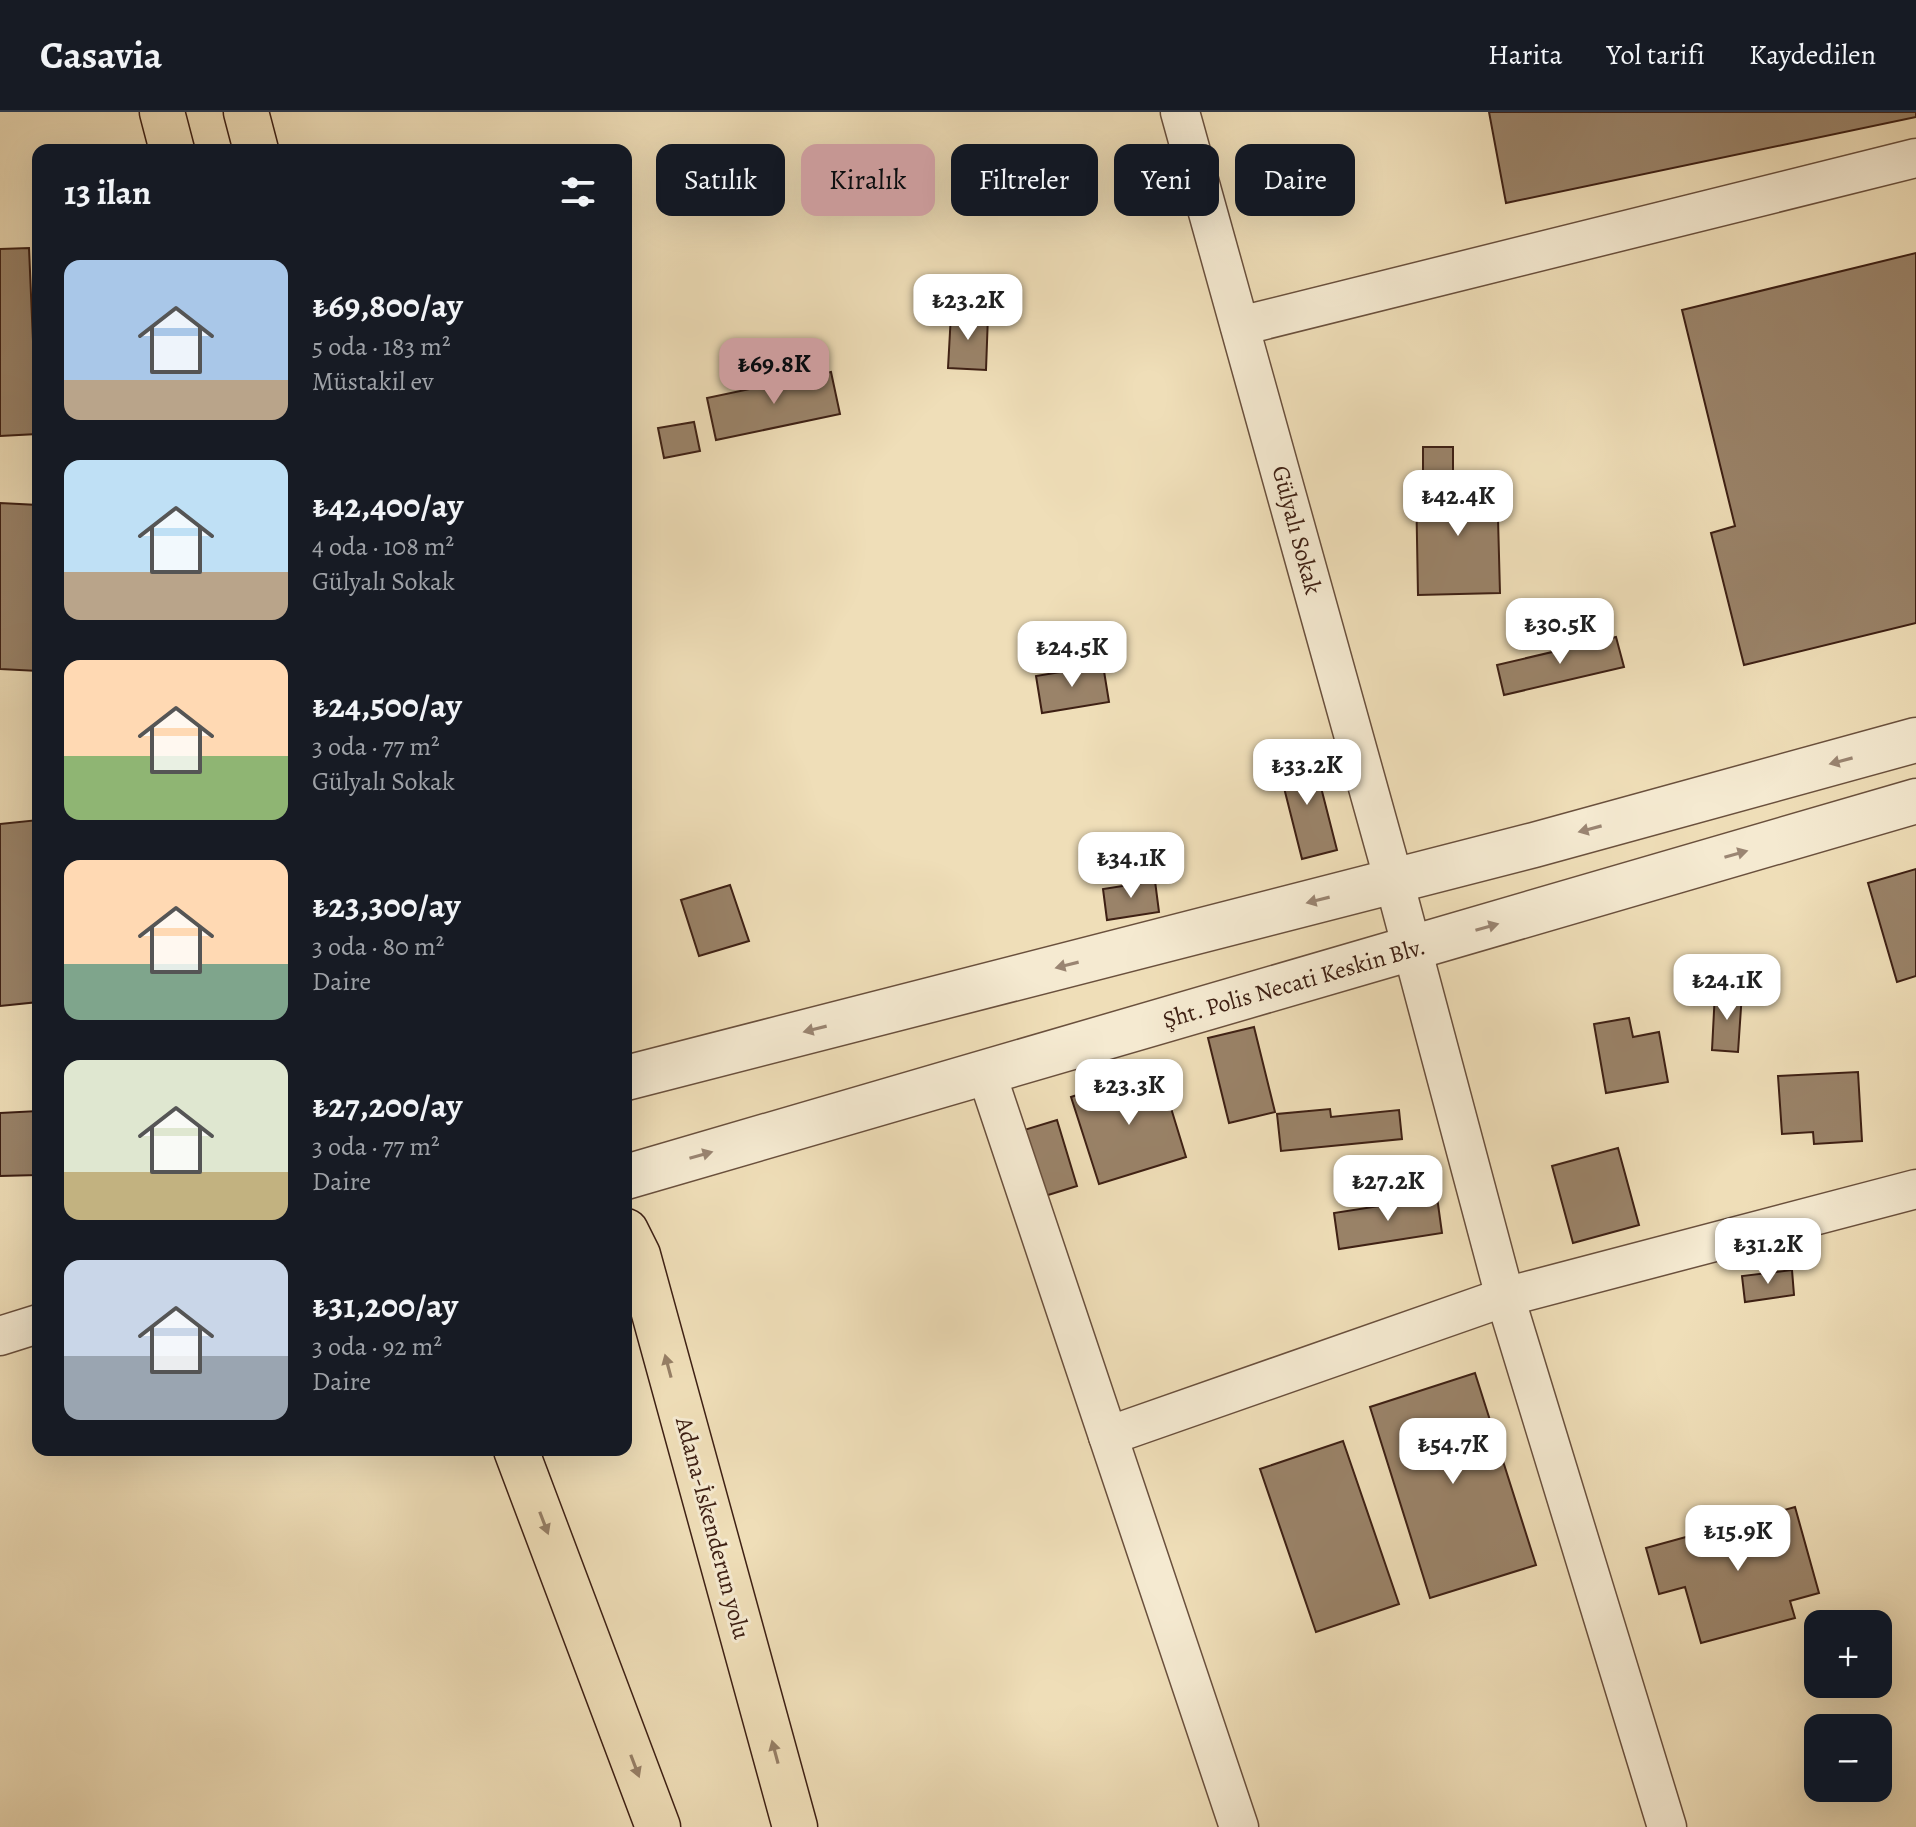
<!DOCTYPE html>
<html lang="tr">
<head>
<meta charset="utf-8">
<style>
	body { margin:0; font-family:Alegreya,serif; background:#242831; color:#f1f3f6; height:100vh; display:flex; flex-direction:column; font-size:30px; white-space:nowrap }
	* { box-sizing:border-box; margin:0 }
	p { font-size:26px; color:#9ea1a6 }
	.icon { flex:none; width:44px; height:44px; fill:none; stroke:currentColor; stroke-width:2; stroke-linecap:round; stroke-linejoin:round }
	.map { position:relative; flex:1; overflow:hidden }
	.panel { position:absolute; left:32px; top:32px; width:600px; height:1312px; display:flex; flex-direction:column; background:#171b24; border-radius:16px; box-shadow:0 8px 32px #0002 }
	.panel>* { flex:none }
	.banner { position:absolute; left:656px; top:32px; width:760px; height:72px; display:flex; gap:16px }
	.controls { position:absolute; left:1804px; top:1498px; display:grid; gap:16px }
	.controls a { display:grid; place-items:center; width:88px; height:88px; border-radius:16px; background:#171b24; box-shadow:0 8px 32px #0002; font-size:40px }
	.price { position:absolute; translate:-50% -68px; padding:0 18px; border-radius:16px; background:#fff; color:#222; font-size:26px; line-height:52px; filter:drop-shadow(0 2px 4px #0008) }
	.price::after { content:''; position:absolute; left:50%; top:48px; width:24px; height:18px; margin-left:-12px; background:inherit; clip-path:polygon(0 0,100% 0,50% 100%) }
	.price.current { background:#c59692; color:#111 }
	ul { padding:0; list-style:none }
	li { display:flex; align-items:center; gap:24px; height:200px; padding:0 32px }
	li span { display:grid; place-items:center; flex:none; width:224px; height:160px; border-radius:16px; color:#555 }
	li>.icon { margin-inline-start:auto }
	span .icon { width:96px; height:96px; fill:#fffc; stroke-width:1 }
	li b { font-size:34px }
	h2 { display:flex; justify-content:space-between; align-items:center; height:96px; padding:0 32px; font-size:34px }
	.chip { padding:0 28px; border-radius:16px; background:#171b24; box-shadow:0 8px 32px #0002; font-size:28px; line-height:72px }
	.chip.current { background:#c59692; color:#111 }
	header { display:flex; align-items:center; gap:48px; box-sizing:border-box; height:112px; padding:0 40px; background:#171b24; border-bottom:2px solid #363941 }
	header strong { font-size:38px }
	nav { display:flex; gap:44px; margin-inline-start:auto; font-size:28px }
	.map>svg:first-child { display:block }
	.building { fill:#9a8369; stroke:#3e2014; stroke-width:2 }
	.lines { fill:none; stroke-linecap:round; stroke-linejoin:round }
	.minor-casing { stroke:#6a503d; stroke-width:41 }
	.tertiary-casing { stroke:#6a503d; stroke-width:47 }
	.trunk-casing { stroke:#3e2014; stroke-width:47 }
	.minor { stroke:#f5ead1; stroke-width:38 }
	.tertiary { stroke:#f5ead1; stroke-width:44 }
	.trunk { stroke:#efdeb8; stroke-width:44 }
	.oneway { fill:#9a8572 }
	.oneway2 { fill:#967f66 }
	.labels { text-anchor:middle; stroke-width:6; stroke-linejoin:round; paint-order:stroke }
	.street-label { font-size:24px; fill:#3e2014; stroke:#f5ead1 }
</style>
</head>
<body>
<header>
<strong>Casavia</strong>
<nav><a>Harita</a><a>Yol tarifi</a><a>Kaydedilen</a></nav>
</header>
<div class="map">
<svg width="1916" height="1715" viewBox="0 0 1916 1715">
	<rect width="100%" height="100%" fill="#efdeb8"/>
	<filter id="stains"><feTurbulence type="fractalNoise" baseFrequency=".0025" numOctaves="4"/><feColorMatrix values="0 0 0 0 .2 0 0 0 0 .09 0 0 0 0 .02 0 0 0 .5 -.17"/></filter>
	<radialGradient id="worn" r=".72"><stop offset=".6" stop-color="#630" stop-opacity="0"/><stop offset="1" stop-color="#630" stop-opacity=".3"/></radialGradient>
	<g class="building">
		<path d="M1489,0H1916V5L1506,91Z"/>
		<path d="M29,136L37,322L0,324V137Z"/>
		<path d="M1916,141V511L1744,553L1711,421L1735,414L1682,198Z"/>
		<path d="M951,202L988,203L986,258L948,256Z"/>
		<path d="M831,260L840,302L716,328L707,286Z"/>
		<path d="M694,310L700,339L664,346L658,316Z"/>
		<rect x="1423" y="335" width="30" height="32"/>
		<path d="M1497,369L1500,481L1418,483L1416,371Z"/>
		<path d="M0,391L38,393V559L0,557Z"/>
		<path d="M1616,525L1624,555L1504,583L1497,553Z"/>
		<path d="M1103,553L1109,590L1042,601L1036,564Z"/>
		<path d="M1313,644L1337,738L1302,747L1278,652Z"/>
		<path d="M38,708V890L0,894V712Z"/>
		<path d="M1916,757V864L1897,870L1868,771Z"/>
		<path d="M1155,769L1159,800L1107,808L1103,777Z"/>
		<path d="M730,773L749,829L699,844L681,788Z"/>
		<path d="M1715,880L1742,881L1738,940L1712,938Z"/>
		<path d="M1629,906L1633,925L1659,920L1668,970L1606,981L1594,912Z"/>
		<path d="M1254,915L1275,1000L1229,1011L1208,926Z"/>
		<path d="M1159,957L1186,1045L1099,1072L1071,985Z"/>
		<path d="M1858,960L1862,1029L1814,1032L1813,1020L1782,1022L1778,964Z"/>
		<path d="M1330,997L1331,1005L1399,998L1402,1027L1281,1039L1277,1002Z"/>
		<path d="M38,999V1063L0,1064V1001Z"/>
		<path d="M1057,1008L1077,1074L1032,1088L1011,1022Z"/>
		<path d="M1618,1036L1639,1113L1573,1131L1552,1054Z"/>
		<path d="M1437,1085L1442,1121L1339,1137L1334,1101Z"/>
		<path d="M1792,1158L1794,1183L1745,1190L1742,1164Z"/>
		<path d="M1475,1261L1536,1453L1430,1486L1370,1295Z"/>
		<path d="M1343,1329L1399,1492L1316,1520L1260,1357Z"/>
		<path d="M1795,1395L1819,1481L1790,1489L1795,1506L1701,1531L1685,1475L1659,1482L1646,1436Z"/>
	</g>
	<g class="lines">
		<g class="minor-casing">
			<g id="minor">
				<path d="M1180,0L1394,769L1505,1185L1667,1715"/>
				<path d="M1240,214L1916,46"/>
				<path d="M986,960L1239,1715"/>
				<path d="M0,1224L38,1212"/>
				<path d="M1108,1324L1505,1185L1916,1077"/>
			</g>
		</g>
		<g class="tertiary-casing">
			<g id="tertiary">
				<path d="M626,966L1534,733L1916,628"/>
				<path d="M626,1065L1916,689"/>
			</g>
		</g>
		<g class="trunk-casing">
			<g id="trunk">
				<path d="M162,0L172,38"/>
				<path d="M246,0L256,38"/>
				<path d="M626,1119L638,1143L795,1715"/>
				<path d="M516,1338L658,1715"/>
			</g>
		</g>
		<use href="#minor" class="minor"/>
		<use href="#tertiary" class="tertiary"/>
		<use href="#trunk" class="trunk"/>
	</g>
	<defs><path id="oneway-solid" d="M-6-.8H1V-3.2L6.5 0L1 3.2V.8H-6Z" transform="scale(2)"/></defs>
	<g class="oneway">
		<use href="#oneway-solid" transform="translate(1841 649) rotate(165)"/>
		<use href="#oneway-solid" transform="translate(1590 717) rotate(165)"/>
		<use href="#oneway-solid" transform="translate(1736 742) rotate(-16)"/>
		<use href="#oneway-solid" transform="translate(1318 788) rotate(166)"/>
		<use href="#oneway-solid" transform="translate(1487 815) rotate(-16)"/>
		<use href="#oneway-solid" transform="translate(1067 853) rotate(166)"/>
		<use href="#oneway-solid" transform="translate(815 917) rotate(166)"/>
		<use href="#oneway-solid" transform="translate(701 1043) rotate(-16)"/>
	</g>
	<g class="oneway2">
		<use href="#oneway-solid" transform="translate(668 1254) rotate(-105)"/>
		<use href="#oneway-solid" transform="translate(544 1411) rotate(69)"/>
		<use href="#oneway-solid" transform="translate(775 1640) rotate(-105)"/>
		<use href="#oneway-solid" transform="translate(635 1654) rotate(69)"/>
	</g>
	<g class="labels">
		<g class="street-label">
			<text transform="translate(1297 418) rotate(75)" y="8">Gülyalı Sokak</text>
			<text transform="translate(1294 871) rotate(-16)" y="8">Şht. Polis Necati Keskin Blv.</text>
			<text transform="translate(713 1416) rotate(75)" y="8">Adana-İskenderun yolu</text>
		</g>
	</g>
	<rect width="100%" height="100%" filter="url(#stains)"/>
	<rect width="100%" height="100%" fill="url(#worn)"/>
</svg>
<div class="controls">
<a>+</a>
<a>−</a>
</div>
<b class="price" style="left:968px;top:230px">₺23.2K</b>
<b class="price current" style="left:774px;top:294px">₺69.8K</b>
<b class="price" style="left:1458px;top:426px">₺42.4K</b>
<b class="price" style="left:1560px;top:554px">₺30.5K</b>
<b class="price" style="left:1072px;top:577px">₺24.5K</b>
<b class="price" style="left:1307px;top:695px">₺33.2K</b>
<b class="price" style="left:1131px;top:788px">₺34.1K</b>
<b class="price" style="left:1727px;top:910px">₺24.1K</b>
<b class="price" style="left:1129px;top:1015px">₺23.3K</b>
<b class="price" style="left:1388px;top:1111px">₺27.2K</b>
<b class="price" style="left:1768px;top:1174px">₺31.2K</b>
<b class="price" style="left:1453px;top:1374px">₺54.7K</b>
<b class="price" style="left:1738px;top:1461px">₺15.9K</b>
<div class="banner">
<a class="chip">Satılık</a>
<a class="chip current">Kiralık</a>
<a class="chip">Filtreler</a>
<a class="chip">Yeni</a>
<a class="chip">Daire</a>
</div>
<section class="panel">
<h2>13 ilan<svg class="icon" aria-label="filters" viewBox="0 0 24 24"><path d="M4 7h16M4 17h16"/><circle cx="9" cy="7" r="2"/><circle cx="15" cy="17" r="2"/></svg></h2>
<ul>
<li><span style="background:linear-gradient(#a9c7e8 75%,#b9a48a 0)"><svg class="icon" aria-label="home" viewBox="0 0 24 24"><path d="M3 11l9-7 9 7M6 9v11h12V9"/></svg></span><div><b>₺69,800/ay</b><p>5 oda · 183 m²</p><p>Müstakil ev</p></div></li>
<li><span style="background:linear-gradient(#bfe0f5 70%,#b9a48a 0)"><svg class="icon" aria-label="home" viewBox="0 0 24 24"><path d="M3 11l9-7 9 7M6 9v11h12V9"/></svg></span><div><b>₺42,400/ay</b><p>4 oda · 108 m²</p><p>Gülyalı Sokak</p></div></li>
<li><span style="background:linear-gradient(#ffd9b3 60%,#8fb573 0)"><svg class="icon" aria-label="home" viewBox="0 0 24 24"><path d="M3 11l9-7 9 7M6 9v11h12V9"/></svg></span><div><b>₺24,500/ay</b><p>3 oda · 77 m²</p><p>Gülyalı Sokak</p></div></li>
<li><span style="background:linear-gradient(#ffd9b3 65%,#7fa58c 0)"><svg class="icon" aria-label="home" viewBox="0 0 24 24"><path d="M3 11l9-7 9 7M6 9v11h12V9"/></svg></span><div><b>₺23,300/ay</b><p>3 oda · 80 m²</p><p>Daire</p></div></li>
<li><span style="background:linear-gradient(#dfe7d0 70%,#c2b280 0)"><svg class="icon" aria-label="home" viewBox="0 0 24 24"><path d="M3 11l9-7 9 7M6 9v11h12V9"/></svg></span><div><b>₺27,200/ay</b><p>3 oda · 77 m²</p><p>Daire</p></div></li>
<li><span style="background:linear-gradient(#c9d6e8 60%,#9aa5b1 0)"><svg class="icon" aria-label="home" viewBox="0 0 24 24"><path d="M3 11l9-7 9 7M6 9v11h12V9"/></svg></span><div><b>₺31,200/ay</b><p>3 oda · 92 m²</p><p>Daire</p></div></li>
</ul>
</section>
</div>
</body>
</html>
